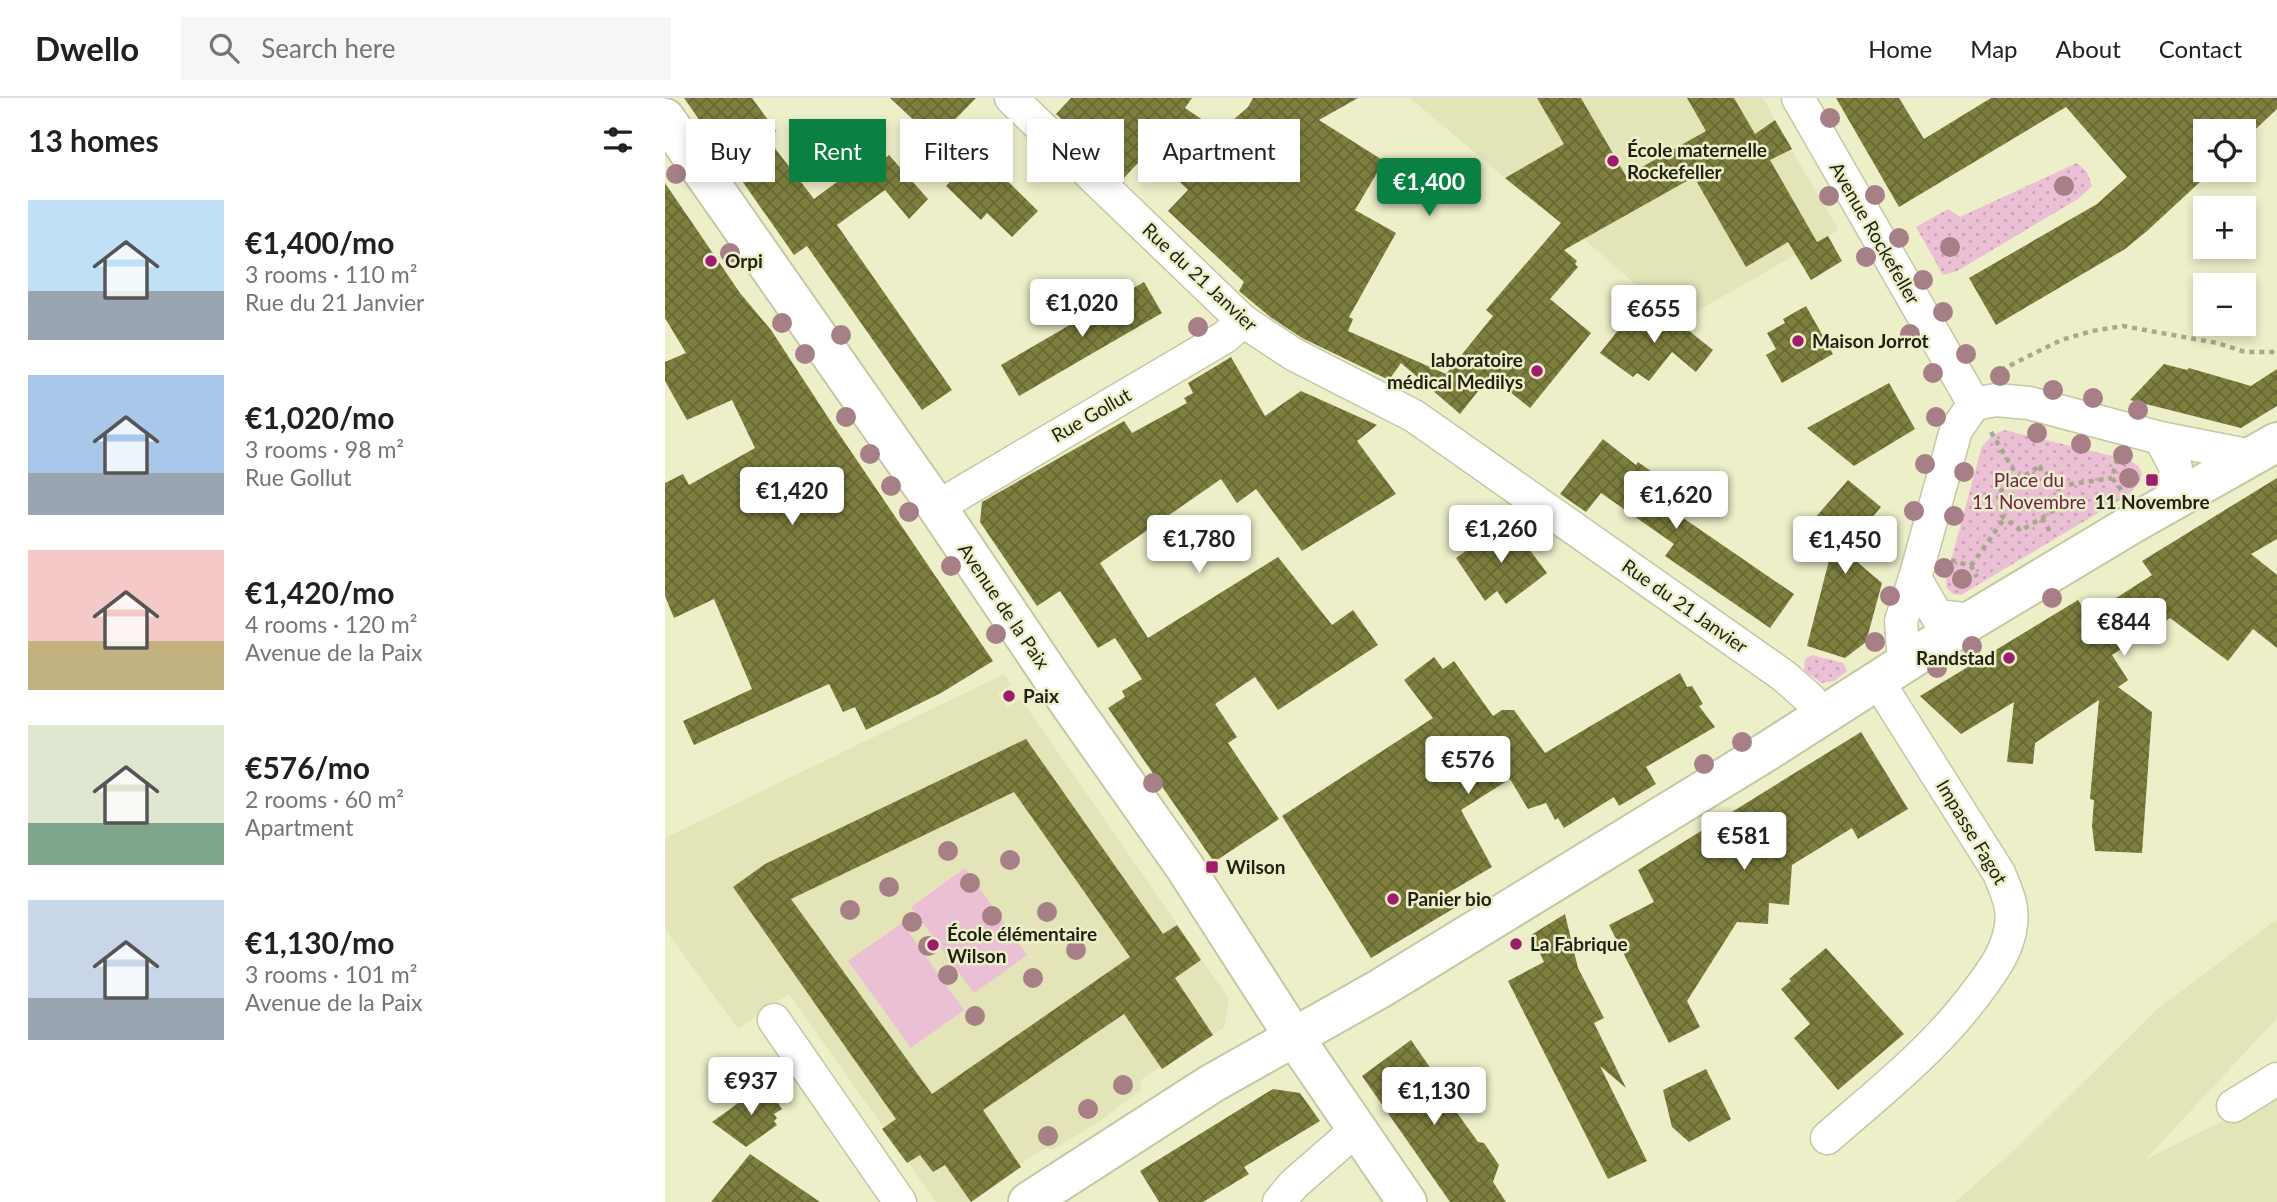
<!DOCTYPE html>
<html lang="en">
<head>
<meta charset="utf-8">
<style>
	body { margin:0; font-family:Lato,sans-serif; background:#f6f6f6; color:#202124; height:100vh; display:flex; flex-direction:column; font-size:26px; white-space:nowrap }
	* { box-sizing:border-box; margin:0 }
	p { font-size:23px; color:#757577 }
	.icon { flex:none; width:38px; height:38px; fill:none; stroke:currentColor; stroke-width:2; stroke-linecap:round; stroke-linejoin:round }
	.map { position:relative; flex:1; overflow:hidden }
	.panel { display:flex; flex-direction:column; background:#fff; width:665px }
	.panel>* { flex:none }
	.guide { position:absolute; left:21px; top:21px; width:665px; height:63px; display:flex; gap:14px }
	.buttons { position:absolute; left:1528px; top:21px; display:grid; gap:14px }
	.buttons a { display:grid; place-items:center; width:63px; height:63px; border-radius:0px; background:#fff; box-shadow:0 4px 10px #0003; font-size:35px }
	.price { position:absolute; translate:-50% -60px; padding:0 16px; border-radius:7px; background:#fff; color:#222; font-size:23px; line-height:46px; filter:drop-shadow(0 2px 4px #0008) }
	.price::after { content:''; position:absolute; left:50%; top:42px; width:21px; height:16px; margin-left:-10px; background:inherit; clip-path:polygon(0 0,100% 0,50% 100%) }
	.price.selected { background:#0b8043; color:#fff }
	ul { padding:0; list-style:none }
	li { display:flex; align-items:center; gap:21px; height:175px; padding:0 28px }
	li span { display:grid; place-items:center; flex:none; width:196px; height:140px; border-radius:0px; color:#555 }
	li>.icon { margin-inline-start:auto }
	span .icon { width:84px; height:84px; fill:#fffc; stroke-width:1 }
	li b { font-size:30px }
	h2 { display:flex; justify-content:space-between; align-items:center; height:84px; padding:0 28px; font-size:30px }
	.pill { padding:0 24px; border-radius:0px; background:#fff; box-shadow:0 4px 10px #0003; font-size:24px; line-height:63px }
	.pill.selected { background:#0b8043; color:#fff }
	header { display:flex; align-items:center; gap:42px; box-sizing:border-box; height:98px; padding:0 35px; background:#fff; border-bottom:2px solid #e0e0e0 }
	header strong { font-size:33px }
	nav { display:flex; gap:38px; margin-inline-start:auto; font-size:24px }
	.search { width:490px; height:63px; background:#f6f6f6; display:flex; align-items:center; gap:18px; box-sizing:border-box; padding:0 24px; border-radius:0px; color:#757577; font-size:26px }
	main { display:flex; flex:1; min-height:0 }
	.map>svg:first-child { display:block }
	.built { fill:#e3e5b8 }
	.grass { fill:url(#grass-dots) }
	.pitch { fill:#ebbfd4 }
	.building { fill:url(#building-cross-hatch); fill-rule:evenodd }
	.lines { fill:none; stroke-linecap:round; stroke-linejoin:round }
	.minor-casing { stroke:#c6c7a3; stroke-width:35 }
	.major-casing { stroke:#c6c7a3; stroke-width:42 }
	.path { stroke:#a7a98b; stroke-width:4.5; stroke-dasharray:5 5; stroke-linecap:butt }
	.minor { stroke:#fff; stroke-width:32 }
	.major { stroke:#fff; stroke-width:38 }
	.tree { fill:#a77f86 }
	.poi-dot { fill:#9e1c6e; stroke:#edefc9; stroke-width:2.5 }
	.labels { text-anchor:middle; stroke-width:5; stroke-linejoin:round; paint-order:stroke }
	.poi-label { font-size:19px; font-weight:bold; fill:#1f2012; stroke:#edefc9; text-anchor:start }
	.street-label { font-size:19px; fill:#1f2012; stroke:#edefc9 }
	.park-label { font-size:19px; fill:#6e234f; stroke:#edefc9 }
</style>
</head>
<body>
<header>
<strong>Dwello</strong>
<div class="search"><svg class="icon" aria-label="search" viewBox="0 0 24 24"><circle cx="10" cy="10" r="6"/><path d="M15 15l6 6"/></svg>Search here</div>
<nav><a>Home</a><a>Map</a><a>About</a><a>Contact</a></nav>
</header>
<main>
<section class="panel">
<h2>13 homes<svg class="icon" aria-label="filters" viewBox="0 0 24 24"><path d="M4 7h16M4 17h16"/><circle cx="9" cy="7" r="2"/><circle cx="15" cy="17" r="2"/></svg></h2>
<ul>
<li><span style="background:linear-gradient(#bfe0f5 65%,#9aa5b1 0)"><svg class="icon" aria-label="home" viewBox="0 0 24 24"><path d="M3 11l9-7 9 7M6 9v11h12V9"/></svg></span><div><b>€1,400/mo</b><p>3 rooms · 110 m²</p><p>Rue du 21 Janvier</p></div></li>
<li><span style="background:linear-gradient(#a9c7e8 70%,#9aa5b1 0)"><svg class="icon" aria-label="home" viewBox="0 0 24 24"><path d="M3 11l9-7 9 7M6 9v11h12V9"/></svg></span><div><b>€1,020/mo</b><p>3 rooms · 98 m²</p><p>Rue Gollut</p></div></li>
<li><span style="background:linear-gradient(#f6c9c9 65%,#c2b280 0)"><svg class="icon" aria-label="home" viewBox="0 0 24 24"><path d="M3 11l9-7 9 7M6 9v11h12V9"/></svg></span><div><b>€1,420/mo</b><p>4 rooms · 120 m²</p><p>Avenue de la Paix</p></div></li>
<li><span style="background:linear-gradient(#dfe7d0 70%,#7fa58c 0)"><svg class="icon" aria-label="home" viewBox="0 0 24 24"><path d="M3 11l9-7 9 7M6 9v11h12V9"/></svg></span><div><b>€576/mo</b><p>2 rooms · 60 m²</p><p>Apartment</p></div></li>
<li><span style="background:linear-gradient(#c9d6e8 70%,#9aa5b1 0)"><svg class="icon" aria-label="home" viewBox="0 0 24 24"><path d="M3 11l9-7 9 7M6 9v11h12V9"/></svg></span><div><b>€1,130/mo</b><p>3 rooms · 101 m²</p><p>Avenue de la Paix</p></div></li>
</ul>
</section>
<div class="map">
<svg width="1612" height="1104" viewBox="0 0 1612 1104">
	<defs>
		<pattern id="grass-dots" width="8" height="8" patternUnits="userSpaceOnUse" patternTransform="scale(1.75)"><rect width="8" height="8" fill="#ebbfd4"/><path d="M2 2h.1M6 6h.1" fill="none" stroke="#c9a4b5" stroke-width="1.8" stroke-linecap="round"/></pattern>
		<pattern id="building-cross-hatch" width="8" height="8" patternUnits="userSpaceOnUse" patternTransform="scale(1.75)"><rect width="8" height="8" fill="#7e7f3e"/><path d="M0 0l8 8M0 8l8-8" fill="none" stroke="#676833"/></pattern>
	</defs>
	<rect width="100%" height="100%" fill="#edefc9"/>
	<g class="built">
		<path d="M745,0H1098L1110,22L1096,31L1104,46L1119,39L1174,132L1013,224L926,147L840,80Z"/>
		<path d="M339,576L346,586L333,596L342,609L356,601L564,901L559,929L497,971L495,969L476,982V992L432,1025L388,1052L381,1050L367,1058L355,1067L356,1069L306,1104H271L124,896L73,931L0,831V740Z"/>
		<path d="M1612,821V920L1480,1062L1612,996V1104H1290L1355,1047L1490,913Z"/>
	</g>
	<g class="grass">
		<path d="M1412,65L1422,74L1427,88L1413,101L1292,173L1278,177L1251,129L1283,111L1295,119Z"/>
		<path d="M1339,332L1464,362C1484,372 1477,384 1463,397L1296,497L1288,496L1282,490L1281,481L1317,348L1328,337Z"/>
		<path d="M1147,557L1178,565L1182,573L1169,583L1157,585L1139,573L1140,561Z"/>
	</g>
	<g class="pitch">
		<path d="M300,770L362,857L309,895L246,809Z"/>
		<path d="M237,825L299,912L246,950L183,863Z"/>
	</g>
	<g class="building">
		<path d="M19,0H87L111,33L102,40L149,101L199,64L205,73L224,57L263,101L244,121L220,92L172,127L287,292L257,312L142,148L129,157Z"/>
		<path d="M225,0H311L270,42Z"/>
		<path d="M406,0H527L520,10L535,20L552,36L583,9L588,0H693L654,22L719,63L690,112L731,135L684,219L688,221L683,233L781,276L828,218L821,212L896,125L840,80L899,46L872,0H916L961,78L1041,33L1022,0H1069L1090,36L1110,22L1127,51L1105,62L1152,144L1163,138L1177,163L1146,182L1123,144L1081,169L1029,79L899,152L912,163L910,166L913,169L885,201L926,235L865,310L825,278L795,316L736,265L724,282L637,240L604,218L574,193L579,184L503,113L523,92L484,53L458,81L391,16Z"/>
		<path d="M1171,0H1234L1259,41L1326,0H1612V11L1578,43V33H1540V72H1548L1482,133L1460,151L1331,227L1304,180L1432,106L1462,79L1401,9L1234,109Z"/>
		<path d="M313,54L373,113L347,139L322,115L316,122L281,88Z"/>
		<path d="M0,85L75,195L106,232L168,327L328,563L276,595L201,632L190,609L178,614L164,586L29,647L18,623L87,591L49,501L9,520L0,498V385L18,376L24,387L90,350L67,302L22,322L0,283V264L21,255L0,220Z"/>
		<path d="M479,184L497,215L354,298L336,267Z"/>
		<path d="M1141,208L1168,256L1117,285L1101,257L1111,251L1102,235L1120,225L1118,221Z"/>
		<path d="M969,212L981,222L998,212L1048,252L1031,274L1007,254L984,283L972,275L968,279L935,255Z"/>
		<path d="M566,259L600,318L636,293L712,327L692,343L731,396L637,453L591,391L572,405L556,381L435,465L483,540L613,459L667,527L688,512L713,547L613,612L590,579L550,606L572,639L563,645L614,721L549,764L443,610L460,599L457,593L477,581L450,540L433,550L395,493L372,508L315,424L317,404L459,323L467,335L522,305L519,300L528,295L523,285Z"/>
		<path d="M1499,266L1522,272L1524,270L1586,288L1612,271V308L1576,330L1465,302Z"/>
		<path d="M1224,285L1250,331L1189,368L1142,330Z"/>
		<path d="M938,341L971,367L973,364L1017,395L1005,411L1129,496L1105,530L1000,458L1009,446L936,395L921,414L895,396Z"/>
		<path d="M1612,380V441L1586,456L1612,477V550L1588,531L1563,563L1505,520L1447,557L1463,582L1453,589L1487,614L1477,755L1430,753L1427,728L1429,702L1425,701L1434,602L1370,645L1368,666L1342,664L1349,604L1296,636L1255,598L1413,502L1423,518L1487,477L1477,463Z"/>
		<path d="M1183,382L1216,409L1179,453L1217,485L1201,544L1180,560L1142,548L1170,439L1166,445L1143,428Z"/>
		<path d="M843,423L882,475L841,506L832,493L820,503L791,460Z"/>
		<path d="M769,559L778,571L789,563L828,618L837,612H849L880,655L1015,575L1022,589L1027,588L1038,606L1034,608L1050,629L981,669L991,686L954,708L949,699L899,730L893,720L890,722L881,705L863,711L845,681L796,712L827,769L783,795L791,809L706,860L617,718L768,620L739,582Z"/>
		<path d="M1196,634L1243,711L1193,741L1187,730L1127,767L1124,807L1104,805L1103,826L1072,824L1022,903L1035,929L1004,945L944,827L989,804L973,772Z"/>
		<path d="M361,641L498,836L512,827L536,862L510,880L548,937L497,971L459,916L318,1012L356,1069L306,1104L280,1067L268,1074L255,1057L242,1065L217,1031L231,1021L68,789L100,766ZM349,694L465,859L267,996L126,801Z"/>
		<path d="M900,816L913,870L939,920L929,925L961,990L935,968L982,1063L943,1081L843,883L879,864L866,837Z"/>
		<path d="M1161,850L1239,936L1173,992L1129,940L1145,926L1116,891L1126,883L1124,881Z"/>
		<path d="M746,942L782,994L779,997L813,1044L819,1045L834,1067L828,1084L841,1104H785L697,978Z"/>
		<path d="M1041,971L1066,1021L1024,1044L1007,1029L998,992Z"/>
		<path d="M100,986L117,1011L109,1016L112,1020L109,1023L112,1027L81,1049L47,1024Z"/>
		<path d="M608,991L635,995L655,1023L579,1069L584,1076L538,1104H494L475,1073Z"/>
		<path d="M85,1056L155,1104H46Z"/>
	</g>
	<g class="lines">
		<g class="minor-casing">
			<g id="minor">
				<path d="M346,0L578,223L628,256L749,318L1119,578L1145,601L1157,618"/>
				<path d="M1133,0L1309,306"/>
				<path d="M1495,340L1511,370L1506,404"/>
				<path d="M272,409L560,239L578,223"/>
				<path d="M1250,480L1272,518L1307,522"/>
				<path d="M1239,564L1236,523L1250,480L1291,332L1309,306L1331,302L1364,305L1495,340L1587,358"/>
				<path d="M109,922L235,1104"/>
				<path d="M1568,1008L1612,981"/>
				<path d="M1162,1040C1215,994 1270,951 1312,894C1327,874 1343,853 1346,827C1349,808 1341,793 1334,775L1212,582"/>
				<path d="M614,1104L629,1086L691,1032"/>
			</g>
		</g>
		<g class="major-casing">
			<g id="major">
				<path d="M0,20L272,409L404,605L519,768L629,939L742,1104"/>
				<path d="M363,1104L546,986L716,890L1104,652L1307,522L1467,426L1612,344"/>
			</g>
		</g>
		<g class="path">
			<path d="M1336,272L1396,242L1427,233L1458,228L1552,245L1580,254H1612"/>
			<path d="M1326,334L1354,381"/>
			<path d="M1452,361L1447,380L1457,393"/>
			<path d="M1375,368L1377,375L1385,377L1392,383L1395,401L1398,407L1355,433C1351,425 1342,425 1337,418C1333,410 1336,402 1332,395Z"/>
			<path d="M1394,388L1447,380"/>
			<path d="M1377,420L1387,437"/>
			<path d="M1286,462L1306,468L1312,479"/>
			<path d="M1306,468L1339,421"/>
		</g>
		<use href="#minor" class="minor"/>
		<use href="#major" class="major"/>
	</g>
	<g class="tree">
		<circle cx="1165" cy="20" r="10"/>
		<circle cx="11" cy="76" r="10"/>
		<circle cx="1399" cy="88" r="10"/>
		<circle cx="1210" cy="97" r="10"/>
		<circle cx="1164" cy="98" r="10"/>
		<circle cx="1234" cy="140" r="10"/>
		<circle cx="1285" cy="149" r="10"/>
		<circle cx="65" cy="155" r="10"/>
		<circle cx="1201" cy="159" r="10"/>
		<circle cx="1258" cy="182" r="10"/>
		<circle cx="1278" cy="214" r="10"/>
		<circle cx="117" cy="225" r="10"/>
		<circle cx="533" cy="229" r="10"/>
		<circle cx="1245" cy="236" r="10"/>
		<circle cx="176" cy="237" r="10"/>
		<circle cx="140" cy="256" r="10"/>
		<circle cx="1301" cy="256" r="10"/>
		<circle cx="1268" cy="275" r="10"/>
		<circle cx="1335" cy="278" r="10"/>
		<circle cx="1388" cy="292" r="10"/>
		<circle cx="1428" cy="300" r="10"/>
		<circle cx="1473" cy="312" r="10"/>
		<circle cx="181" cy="319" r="10"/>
		<circle cx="1271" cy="319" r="10"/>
		<circle cx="1372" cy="335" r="10"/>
		<circle cx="1416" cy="346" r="10"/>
		<circle cx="205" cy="356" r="10"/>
		<circle cx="1458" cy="357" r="10"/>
		<circle cx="1260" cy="366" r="10"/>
		<circle cx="1299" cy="374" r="10"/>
		<circle cx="1464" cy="380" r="10"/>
		<circle cx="226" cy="388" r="10"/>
		<circle cx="1249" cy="413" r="10"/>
		<circle cx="244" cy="414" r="10"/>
		<circle cx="1289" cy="418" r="10"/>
		<circle cx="286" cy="468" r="10"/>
		<circle cx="1279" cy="470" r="10"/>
		<circle cx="1297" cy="481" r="10"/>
		<circle cx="1225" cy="498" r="10"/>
		<circle cx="1387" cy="500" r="10"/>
		<circle cx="331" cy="536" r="10"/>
		<circle cx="1210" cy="544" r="10"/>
		<circle cx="1307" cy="548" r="10"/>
		<circle cx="1272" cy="570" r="10"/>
		<circle cx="1077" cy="644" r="10"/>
		<circle cx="1039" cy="666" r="10"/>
		<circle cx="488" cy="685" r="10"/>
		<circle cx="283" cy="753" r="10"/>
		<circle cx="345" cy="762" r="10"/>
		<circle cx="305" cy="785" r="10"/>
		<circle cx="224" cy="789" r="10"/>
		<circle cx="185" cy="812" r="10"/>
		<circle cx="382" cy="814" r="10"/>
		<circle cx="327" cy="818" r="10"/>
		<circle cx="247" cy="824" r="10"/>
		<circle cx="263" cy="848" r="10"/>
		<circle cx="411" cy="852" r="10"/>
		<circle cx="283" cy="877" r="10"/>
		<circle cx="368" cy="880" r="10"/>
		<circle cx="310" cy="918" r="10"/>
		<circle cx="458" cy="987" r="10"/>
		<circle cx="423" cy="1011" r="10"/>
		<circle cx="383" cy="1038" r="10"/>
	</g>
	<g class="poi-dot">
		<circle cx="948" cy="63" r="7"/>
		<circle cx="46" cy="163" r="7"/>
		<circle cx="1133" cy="243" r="7"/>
		<circle cx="872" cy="273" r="7"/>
		<rect x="1480" y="375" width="14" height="14" rx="3.5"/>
		<circle cx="1344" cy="560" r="7"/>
		<circle cx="344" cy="598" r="7"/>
		<rect x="540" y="762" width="14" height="14" rx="3.5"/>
		<circle cx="728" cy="801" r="7"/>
		<circle cx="851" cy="846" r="7"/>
		<circle cx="268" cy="847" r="7"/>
	</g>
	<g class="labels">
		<g class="poi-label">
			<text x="962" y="59">École maternelle<tspan x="962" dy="22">Rockefeller</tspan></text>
			<text x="60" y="170">Orpi</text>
			<text x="1147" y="250">Maison Jorrot</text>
			<text x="858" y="269" text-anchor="end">laboratoire<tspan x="858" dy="22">médical Medilys</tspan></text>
			<text x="1487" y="411" text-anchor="middle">11 Novembre</text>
			<text x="1330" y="567" text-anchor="end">Randstad</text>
			<text x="358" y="605">Paix</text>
			<text x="561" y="776">Wilson</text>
			<text x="742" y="808">Panier bio</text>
			<text x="282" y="843">École élémentaire<tspan x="282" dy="22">Wilson</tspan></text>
			<text x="865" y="853">La Fabrique</text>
		</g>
		<g class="street-label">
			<text transform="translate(1210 135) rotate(60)" y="7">Avenue Rockefeller</text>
			<text transform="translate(535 179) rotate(43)" y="7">Rue du 21 Janvier</text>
			<text transform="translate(426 317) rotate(-30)" y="7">Rue Gollut</text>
			<text transform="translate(339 508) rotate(56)" y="7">Avenue de la Paix</text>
			<text transform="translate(1020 508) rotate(35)" y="7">Rue du 21 Janvier</text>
			<text transform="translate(1307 734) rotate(59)" y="7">Impasse Fagot</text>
		</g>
		<g class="park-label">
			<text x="1364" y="389">Place du<tspan x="1364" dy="22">11 Novembre</tspan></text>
		</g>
	</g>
</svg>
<div class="buttons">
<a><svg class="icon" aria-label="locate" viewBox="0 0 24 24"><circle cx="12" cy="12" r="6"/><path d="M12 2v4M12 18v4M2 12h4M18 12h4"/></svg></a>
<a>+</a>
<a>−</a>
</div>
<b class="price selected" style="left:764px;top:120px">€1,400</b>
<b class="price" style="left:417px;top:241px">€1,020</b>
<b class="price" style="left:989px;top:247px">€655</b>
<b class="price" style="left:127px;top:429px">€1,420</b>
<b class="price" style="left:1011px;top:433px">€1,620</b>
<b class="price" style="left:836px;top:467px">€1,260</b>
<b class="price" style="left:534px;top:477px">€1,780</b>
<b class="price" style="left:1180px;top:478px">€1,450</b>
<b class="price" style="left:1459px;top:560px">€844</b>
<b class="price" style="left:803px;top:698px">€576</b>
<b class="price" style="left:1079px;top:774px">€581</b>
<b class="price" style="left:86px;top:1019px">€937</b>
<b class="price" style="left:769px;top:1029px">€1,130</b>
<div class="guide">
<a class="pill">Buy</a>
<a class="pill selected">Rent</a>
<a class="pill">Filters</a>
<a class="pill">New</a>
<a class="pill">Apartment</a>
</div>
</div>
</main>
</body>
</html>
